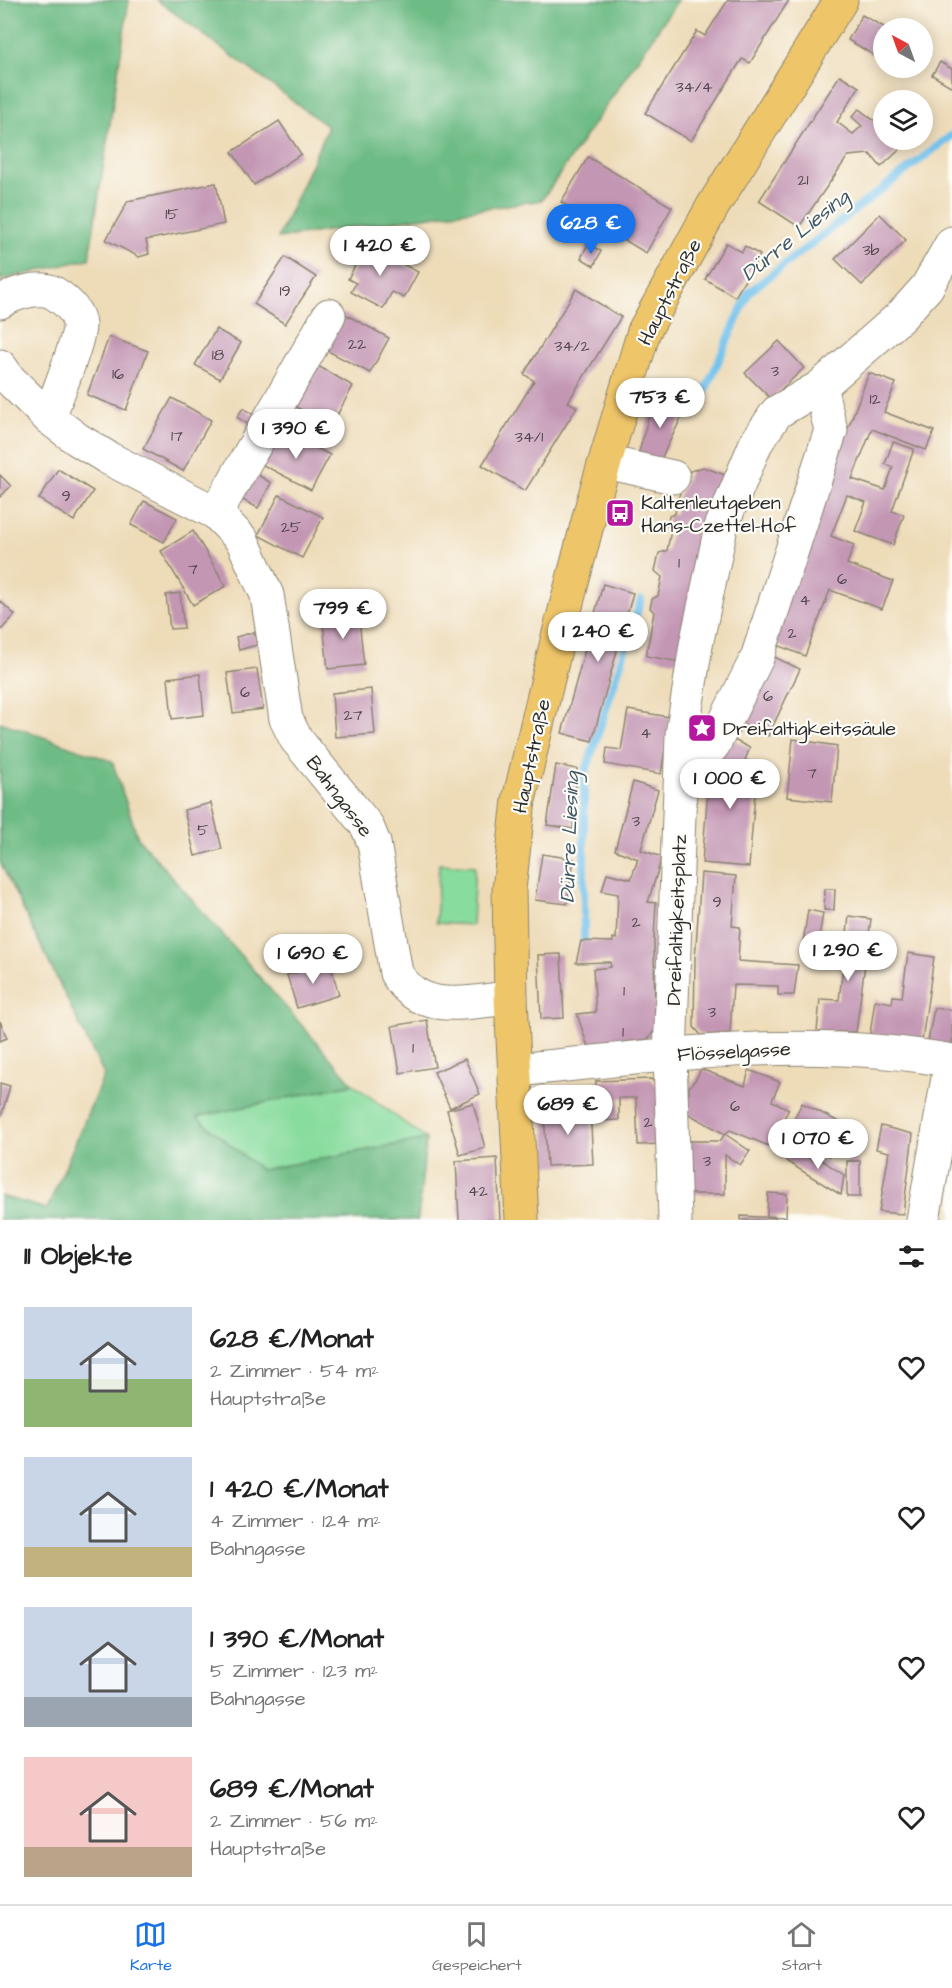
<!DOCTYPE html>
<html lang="de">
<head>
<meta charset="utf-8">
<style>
	body { margin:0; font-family:"Architects Daughter",sans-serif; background:#f6f6f6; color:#222; height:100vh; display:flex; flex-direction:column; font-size:22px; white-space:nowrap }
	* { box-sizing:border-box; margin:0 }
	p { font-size:20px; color:#767676 }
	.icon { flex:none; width:33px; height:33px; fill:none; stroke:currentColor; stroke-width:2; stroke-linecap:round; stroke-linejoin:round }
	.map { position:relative; height:1220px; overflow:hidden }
	.drawer { display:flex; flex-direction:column; background:#fff; flex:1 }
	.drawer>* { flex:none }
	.needle { width:39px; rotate:319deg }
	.controls { position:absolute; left:873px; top:18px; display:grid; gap:12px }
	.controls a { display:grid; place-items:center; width:60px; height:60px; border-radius:50%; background:#fff; box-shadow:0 3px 15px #0003; font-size:30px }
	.price { position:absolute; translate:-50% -51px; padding:0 14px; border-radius:21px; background:#fff; color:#222; font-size:20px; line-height:39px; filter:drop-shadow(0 2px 3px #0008) }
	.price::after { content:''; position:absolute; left:50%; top:36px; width:18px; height:14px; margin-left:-9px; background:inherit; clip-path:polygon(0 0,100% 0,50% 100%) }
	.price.on { background:#1a73e8; color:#fff }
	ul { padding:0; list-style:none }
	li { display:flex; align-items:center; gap:18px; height:150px; padding:0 24px }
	li span { display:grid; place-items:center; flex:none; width:168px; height:120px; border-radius:0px; color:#555 }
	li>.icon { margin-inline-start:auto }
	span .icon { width:72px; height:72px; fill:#fffc; stroke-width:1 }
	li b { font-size:26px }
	h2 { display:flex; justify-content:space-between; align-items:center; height:72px; padding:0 24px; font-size:26px }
	.tabs { display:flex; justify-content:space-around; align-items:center; height:84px; border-top:2px solid #e0e0e0; background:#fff; font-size:16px; color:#767676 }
	.tabs a { display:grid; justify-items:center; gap:3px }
	.tabs .on { color:#1a73e8 }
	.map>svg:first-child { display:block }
	.green { fill:#88dc9e; stroke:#5a8464; stroke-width:1.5 }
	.forest { fill:#6ebc85; stroke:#4c7458; stroke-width:1.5 }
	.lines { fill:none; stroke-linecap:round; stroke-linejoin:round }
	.stream { stroke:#72c2ed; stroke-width:8 }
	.building { fill:#c396b4 }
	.minor-casing { stroke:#8c8472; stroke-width:35 }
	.major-casing { stroke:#8c8472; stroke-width:35 }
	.minor { stroke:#fff; stroke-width:33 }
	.major { stroke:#eec569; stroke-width:33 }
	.labels { text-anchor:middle; stroke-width:4.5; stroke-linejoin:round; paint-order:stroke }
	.number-label { font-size:16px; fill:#51464d }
	.street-label { font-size:20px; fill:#2b2b2b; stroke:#fdfcf7 }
	.poi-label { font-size:20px; fill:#2b2b2b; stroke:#fdfcf7; text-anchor:start }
	.water-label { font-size:21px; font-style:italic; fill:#405865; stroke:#fdfcf7 }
</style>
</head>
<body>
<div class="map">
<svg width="952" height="1220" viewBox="0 0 952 1220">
	<rect width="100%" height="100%" fill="#fdfcf7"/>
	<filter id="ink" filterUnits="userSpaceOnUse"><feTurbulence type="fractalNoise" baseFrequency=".0167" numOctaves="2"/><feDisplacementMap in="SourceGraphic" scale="12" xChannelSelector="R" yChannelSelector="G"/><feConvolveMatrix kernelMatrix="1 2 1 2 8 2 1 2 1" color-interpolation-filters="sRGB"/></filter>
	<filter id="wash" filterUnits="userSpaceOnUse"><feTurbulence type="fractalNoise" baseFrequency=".008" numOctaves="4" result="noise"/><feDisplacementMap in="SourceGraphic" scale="24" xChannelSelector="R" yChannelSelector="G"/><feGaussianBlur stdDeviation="1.35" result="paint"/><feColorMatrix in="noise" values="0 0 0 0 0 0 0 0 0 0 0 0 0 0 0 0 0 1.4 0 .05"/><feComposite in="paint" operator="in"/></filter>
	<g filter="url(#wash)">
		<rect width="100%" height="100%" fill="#eedcb9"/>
		<g class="green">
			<path d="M439,864L475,866L472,925L436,923Z"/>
			<path d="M353,1084L426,1139L261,1170L196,1117Z"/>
		</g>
		<g class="forest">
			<path d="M0,0H129L89,259L0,280Z"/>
			<path d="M157,0H678L542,200L278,238L328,127Z"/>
			<path d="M0,722L112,761L138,838L353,1084L197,1117L261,1170L426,1139L418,1220H0V1196L47,1209L104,1075L0,862Z"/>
		</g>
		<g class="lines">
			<g class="stream">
				<path d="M703,396L749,292L952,135"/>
				<path d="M584,939V777L641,600"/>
			</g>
		</g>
		<g id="blocks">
			<g class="building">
				<path d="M728,0H789L750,63L742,59L691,141L645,113L697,31L705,36Z"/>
				<path d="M862,15L884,27V52L880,59L848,40Z"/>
				<path d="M940,62L952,69V87L932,75Z"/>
				<path d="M840,75L859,87L837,122L853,134L862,126L852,117L859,109L872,119L881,124L884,123V140H910L881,167L870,154L848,156L799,227L759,201Z"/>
				<path d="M279,121L301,154L254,185L232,152Z"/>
				<path d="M588,157L672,207L646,253L561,202Z"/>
				<path d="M216,183L224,224L146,240L149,254L139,257L106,240L128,201Z"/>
				<path d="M880,214L906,240L862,285L835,259Z"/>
				<path d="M726,243L742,252L745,246L760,255L735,297L705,279Z"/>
				<path d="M588,244L601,251L594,266L581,258Z"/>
				<path d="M366,245L418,272L404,298L392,292L383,309L351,292L356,283L348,279Z"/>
				<path d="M285,257L316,277L285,324L254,304Z"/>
				<path d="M576,289L621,317L568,402L577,407L525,491L482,465L534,381L524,374Z"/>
				<path d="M343,313L389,338L370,373L324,349Z"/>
				<path d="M216,329L241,343L220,379L195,365Z"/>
				<path d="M109,337L148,351L126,410L87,395Z"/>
				<path d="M779,341L804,368L771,399L745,373Z"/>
				<path d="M318,366L353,386L331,426L296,407Z"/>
				<path d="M869,373L896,383L884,412L934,431L926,450L872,429L852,479L885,490L893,467L885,464L893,442L914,449L892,511L904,515L893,545L855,531L866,502L847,495L831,536L854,545L847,564L893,581L882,609L830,590L805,656L767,641Z"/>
				<path d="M655,393L689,402L656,469L636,463Z"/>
				<path d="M172,398L211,420L183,471L143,449Z"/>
				<path d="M243,408L257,417L250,426L237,417Z"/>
				<path d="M282,430L330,455L311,490L263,465Z"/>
				<path d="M703,467L731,477L680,662L646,656L654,612L650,608L652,599L658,596L662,577L655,571L659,553L667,551L671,530L667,526L669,516L675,514L678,498L690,471Z"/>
				<path d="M58,469L93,491L74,521L39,499Z"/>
				<path d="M253,472L271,483L258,508L239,498Z"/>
				<path d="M0,475L11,486L0,497Z"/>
				<path d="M279,495L323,517L302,558L258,535Z"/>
				<path d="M144,501L177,518L164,542L131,525Z"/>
				<path d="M193,531L226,586L193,605L161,551Z"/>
				<path d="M603,584L633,593L592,741L562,733Z"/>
				<path d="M180,593L184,628L170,629L166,595Z"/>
				<path d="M0,601L15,615L0,631Z"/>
				<path d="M358,610L364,665L328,669L322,614Z"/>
				<path d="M254,632L257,645L239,650L236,637Z"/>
				<path d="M768,654L800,669L768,736L741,724Z"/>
				<path d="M257,669L263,709L233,713L227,673Z"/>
				<path d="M200,674L204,715L172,719L168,678Z"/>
				<path d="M371,689L375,734L335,737L332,693Z"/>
				<path d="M628,710L670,717L661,774L605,764L607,748L621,750Z"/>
				<path d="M728,737L750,748L745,760L755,764L744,792L755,793L749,867L702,863L708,789Z"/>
				<path d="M793,739L837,746L832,802L787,797Z"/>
				<path d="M556,765L577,769L573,829L547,825Z"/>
				<path d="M633,782L658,790L641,850L662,857L648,902L656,903L654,939L655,1030L648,1039L588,1047L577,1014L596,1012L593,969L611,967L610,962L576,963L581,941L613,942V938L616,939L618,894L602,891L607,873L631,879L638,859L615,850Z"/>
				<path d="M211,803L222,849L195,856L184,810Z"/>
				<path d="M542,854L574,859L567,904L535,900Z"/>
				<path d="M701,873L736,876L732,926L740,927L738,961L798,965L794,995H778V986L733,985L730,1033L701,1035L694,1027L695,960Z"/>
				<path d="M825,889H835L834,910H824Z"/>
				<path d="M808,910L823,913L817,951L802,949Z"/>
				<path d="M849,916L871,919L856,1032H817L820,999L839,1000Z"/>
				<path d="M908,953L934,957L922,1041L870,1034L875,1000L892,1003L893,996L902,997Z"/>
				<path d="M561,954L564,1018L541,1019L538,955Z"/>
				<path d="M330,963L339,995L297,1008L287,975Z"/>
				<path d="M934,1008L952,1010V1046L928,1042Z"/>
				<path d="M427,1020L435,1067L400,1073L392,1026Z"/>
				<path d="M0,1021L7,1038L0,1041Z"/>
				<path d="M465,1059L480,1094L450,1108L434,1072Z"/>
				<path d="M701,1069L745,1086L749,1070L780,1082L772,1101L789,1109L769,1146L730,1130L725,1134L750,1151L740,1165L725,1155V1194H688V1141H720L725,1134L687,1113L688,1102H684L685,1093H689V1087L696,1079Z"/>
				<path d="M651,1079L659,1087L661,1144L638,1145L636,1098H619V1120L597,1121L596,1081Z"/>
				<path d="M0,1083L10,1086L1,1117H0Z"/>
				<path d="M473,1103L485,1148L460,1155L447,1110Z"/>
				<path d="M802,1103L845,1125L829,1156L786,1135Z"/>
				<path d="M590,1107L593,1164L547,1166L544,1109Z"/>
				<path d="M881,1126L913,1134L903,1214L879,1212L889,1152L876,1149Z"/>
				<path d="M793,1148L813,1160L817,1157L844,1175L841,1195L786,1161Z"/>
				<path d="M497,1158L500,1220H459L456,1161Z"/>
				<rect x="847" y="1161" width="13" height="36"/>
				<path d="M768,1193L787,1194L786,1217L767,1216Z"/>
				<path d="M741,1216L776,1218L775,1220H741Z"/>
			</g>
		</g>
	</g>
	<g filter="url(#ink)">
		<use href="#blocks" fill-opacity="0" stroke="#8c8472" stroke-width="1.5"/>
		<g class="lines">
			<g class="minor-casing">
				<g id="minor">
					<path d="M0,302C13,294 39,285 54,293C65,300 78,310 79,325C80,339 55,400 49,418"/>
					<path d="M0,366L9,379L49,418L77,439L108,458L216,513L242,540L267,595L286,719L296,739L367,826L374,843L396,973C421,1017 469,1001 511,998"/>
					<path d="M606,462L673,477"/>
					<path d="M216,513L329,315"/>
					<path d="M681,786L714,744L757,658L831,430L820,387"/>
					<path d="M516,1070C660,1056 807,1034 952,1061"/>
					<path d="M675,1220L670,1055L682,735L696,645L721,527L756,443L777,412L820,387L901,316L927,287L952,243"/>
					<path d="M923,1220L951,1061"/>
				</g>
			</g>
			<g class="major-casing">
				<path id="major" d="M522,1220L511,998L509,890L519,800L558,637L593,502L644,331L713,206L841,0"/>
			</g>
			<use href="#minor" class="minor"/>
			<use href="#major" class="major"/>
		</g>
	</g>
	<defs>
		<g id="bus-square" transform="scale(1.5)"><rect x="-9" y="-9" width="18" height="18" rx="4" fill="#b5179e" stroke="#fdfcf7"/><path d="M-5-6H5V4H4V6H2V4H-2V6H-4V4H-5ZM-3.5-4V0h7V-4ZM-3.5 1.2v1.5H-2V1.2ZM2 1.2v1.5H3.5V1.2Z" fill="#fff"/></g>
		<g id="sight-square" transform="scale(1.5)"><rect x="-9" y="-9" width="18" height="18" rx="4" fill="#b5179e" stroke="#fdfcf7"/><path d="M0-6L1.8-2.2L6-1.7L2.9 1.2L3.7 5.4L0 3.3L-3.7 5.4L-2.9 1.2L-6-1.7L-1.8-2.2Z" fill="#fff"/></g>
	</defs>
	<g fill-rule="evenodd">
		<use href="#bus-square" x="620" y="513"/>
		<use href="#sight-square" x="702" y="728"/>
	</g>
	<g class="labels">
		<g class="number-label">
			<text x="694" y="92">34/4</text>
			<text x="803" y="185">21</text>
			<text x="172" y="219">15</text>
			<text x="871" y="255">3b</text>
			<text x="285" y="296">19</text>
			<text x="357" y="349">22</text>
			<text x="572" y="351">34/2</text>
			<text x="218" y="360">18</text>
			<text x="775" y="376">3</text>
			<text x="118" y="379">16</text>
			<text x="875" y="404">12</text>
			<text x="177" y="441">17</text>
			<text x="529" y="442">34/1</text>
			<text x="66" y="501">9</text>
			<text x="291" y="532">25</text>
			<text x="679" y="568">1</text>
			<text x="193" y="574">7</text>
			<text x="842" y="584">6</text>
			<text x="805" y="605">4</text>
			<text x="792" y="638">2</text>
			<text x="245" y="697">6</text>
			<text x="768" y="701">6</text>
			<text x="353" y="720">27</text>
			<text x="646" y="738">4</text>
			<text x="812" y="778">7</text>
			<text x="636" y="826">3</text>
			<text x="203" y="835">5</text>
			<text x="717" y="907">9</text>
			<text x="636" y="927">2</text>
			<text x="624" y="996">1</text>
			<text x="712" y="1017">3</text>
			<text x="623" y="1037">1</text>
			<text x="413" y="1053">1</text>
			<text x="735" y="1111">6</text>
			<text x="648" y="1127">2</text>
			<text x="707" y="1166">3</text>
			<text x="478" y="1196">42</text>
		</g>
		<g class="street-label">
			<text transform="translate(669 292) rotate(-63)" y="7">Hauptstraße</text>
			<text transform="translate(531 756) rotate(-78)" y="7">Hauptstraße</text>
			<text transform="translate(340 796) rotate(53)" y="7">Bahngasse</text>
			<text transform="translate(676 920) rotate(-88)" y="7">Dreifaltigkeitsplatz</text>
			<text transform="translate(734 1051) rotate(-3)" y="7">Flösselgasse</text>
		</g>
		<g class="poi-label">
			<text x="641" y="509">Kaltenleutgeben<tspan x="641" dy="23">Hans-Czettel-Hof</tspan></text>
			<text x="723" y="735">Dreifaltigkeitssäule</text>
		</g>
		<g class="water-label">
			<text transform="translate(795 235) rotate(-39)" y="7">Dürre Liesing</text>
			<text transform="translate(569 837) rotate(-88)" y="7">Dürre Liesing</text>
		</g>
	</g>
</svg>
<div class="controls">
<a><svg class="needle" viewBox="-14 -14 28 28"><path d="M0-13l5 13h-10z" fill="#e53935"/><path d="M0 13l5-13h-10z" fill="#767676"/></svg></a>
<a><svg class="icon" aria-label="layers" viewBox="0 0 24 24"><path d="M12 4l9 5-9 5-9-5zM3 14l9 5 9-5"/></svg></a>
</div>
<b class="price on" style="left:591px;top:255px">628 €</b>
<b class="price" style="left:380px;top:277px">1 420 €</b>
<b class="price" style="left:660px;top:429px">753 €</b>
<b class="price" style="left:296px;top:460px">1 390 €</b>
<b class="price" style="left:343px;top:640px">799 €</b>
<b class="price" style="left:598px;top:663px">1 240 €</b>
<b class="price" style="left:730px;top:810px">1 000 €</b>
<b class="price" style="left:848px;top:982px">1 290 €</b>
<b class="price" style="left:313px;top:985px">1 690 €</b>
<b class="price" style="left:568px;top:1136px">689 €</b>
<b class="price" style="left:818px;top:1170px">1 070 €</b>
</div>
<section class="drawer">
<h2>11 Objekte<svg class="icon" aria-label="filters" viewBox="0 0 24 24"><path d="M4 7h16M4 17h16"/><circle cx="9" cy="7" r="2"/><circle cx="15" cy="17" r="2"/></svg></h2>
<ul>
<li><span style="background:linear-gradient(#c9d6e8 60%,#8fb573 0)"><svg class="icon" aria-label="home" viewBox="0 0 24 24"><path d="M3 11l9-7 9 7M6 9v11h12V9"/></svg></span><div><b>628 €/Monat</b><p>2 Zimmer · 54 m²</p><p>Hauptstraße</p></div><svg class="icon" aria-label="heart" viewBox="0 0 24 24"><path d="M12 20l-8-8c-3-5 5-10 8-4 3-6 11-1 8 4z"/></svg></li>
<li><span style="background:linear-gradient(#c9d6e8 75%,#c2b280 0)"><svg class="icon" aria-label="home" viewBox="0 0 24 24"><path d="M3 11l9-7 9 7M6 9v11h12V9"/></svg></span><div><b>1 420 €/Monat</b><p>4 Zimmer · 124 m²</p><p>Bahngasse</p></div><svg class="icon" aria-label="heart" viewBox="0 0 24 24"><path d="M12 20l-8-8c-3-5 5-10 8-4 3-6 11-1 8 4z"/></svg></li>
<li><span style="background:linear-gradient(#c9d6e8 75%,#9aa5b1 0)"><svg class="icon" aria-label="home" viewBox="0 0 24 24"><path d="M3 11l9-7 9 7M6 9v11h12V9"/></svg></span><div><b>1 390 €/Monat</b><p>5 Zimmer · 123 m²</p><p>Bahngasse</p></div><svg class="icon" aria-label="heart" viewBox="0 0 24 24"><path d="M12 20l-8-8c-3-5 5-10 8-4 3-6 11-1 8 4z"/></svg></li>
<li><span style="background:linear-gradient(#f6c9c9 75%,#b9a48a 0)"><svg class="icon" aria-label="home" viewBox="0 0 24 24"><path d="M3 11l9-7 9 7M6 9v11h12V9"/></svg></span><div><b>689 €/Monat</b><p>2 Zimmer · 56 m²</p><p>Hauptstraße</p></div><svg class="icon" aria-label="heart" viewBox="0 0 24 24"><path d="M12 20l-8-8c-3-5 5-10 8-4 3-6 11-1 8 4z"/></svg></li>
</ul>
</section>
<nav class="tabs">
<a class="on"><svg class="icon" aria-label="map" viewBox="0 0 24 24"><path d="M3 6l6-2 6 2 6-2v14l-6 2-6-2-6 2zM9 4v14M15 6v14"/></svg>Karte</a>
<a><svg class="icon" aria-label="saved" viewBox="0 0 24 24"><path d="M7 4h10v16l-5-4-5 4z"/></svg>Gespeichert</a>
<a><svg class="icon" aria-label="home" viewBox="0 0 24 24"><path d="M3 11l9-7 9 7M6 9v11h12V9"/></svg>Start</a>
</nav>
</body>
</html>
